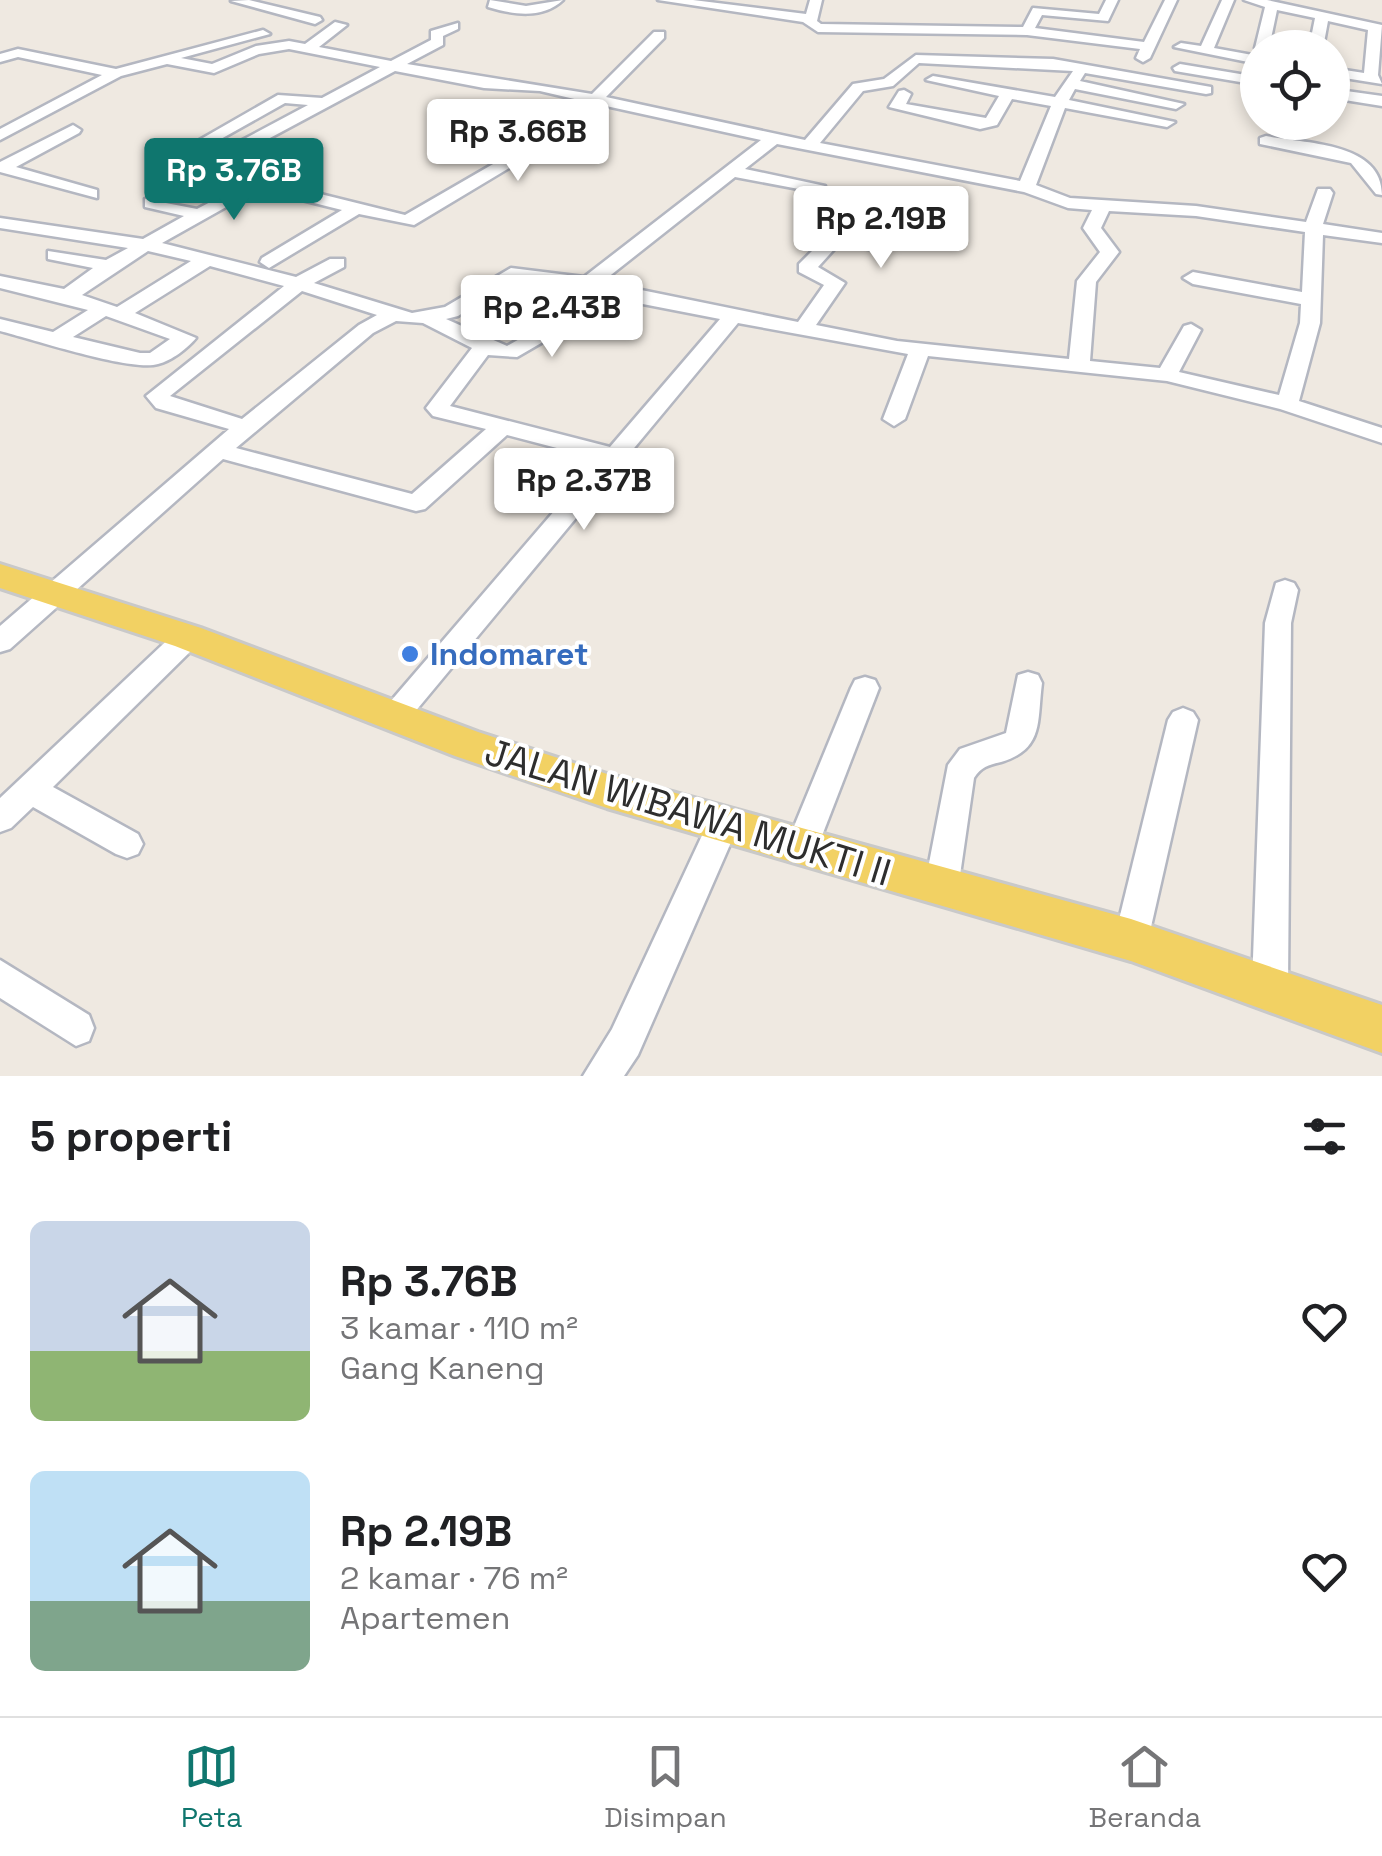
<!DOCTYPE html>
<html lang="id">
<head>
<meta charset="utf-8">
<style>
	body { margin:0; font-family:"Space Grotesk",sans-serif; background:#f6f6f6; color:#202124; height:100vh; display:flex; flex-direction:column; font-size:38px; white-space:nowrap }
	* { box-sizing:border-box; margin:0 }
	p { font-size:32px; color:#757577 }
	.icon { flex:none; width:55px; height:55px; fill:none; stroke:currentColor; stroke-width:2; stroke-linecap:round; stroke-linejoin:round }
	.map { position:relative; height:1076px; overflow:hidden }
	.drawer { display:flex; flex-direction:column; background:#fff; flex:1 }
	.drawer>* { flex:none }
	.tools { position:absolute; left:1240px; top:30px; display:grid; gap:20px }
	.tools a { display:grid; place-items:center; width:110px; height:110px; border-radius:50%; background:#fff; box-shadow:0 5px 15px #0003; font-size:50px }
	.price { position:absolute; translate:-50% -85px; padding:0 22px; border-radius:10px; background:#fff; color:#222; font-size:32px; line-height:65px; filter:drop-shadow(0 2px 5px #0008) }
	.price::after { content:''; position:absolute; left:50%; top:60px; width:30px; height:22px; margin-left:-15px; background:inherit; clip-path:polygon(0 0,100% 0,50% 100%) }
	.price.selected { background:#0f766e; color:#fff }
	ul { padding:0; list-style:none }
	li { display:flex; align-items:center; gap:30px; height:250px; padding:0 30px }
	li span { display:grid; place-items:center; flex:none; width:280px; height:200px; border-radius:15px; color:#555 }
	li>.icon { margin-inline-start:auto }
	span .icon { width:120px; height:120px; fill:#fffc; stroke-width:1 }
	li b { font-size:42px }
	h2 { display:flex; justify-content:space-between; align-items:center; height:120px; padding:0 30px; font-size:42px }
	.dock { display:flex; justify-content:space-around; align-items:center; height:140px; border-top:2px solid #e0e0e0; background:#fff; font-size:28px; color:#757577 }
	.dock a { display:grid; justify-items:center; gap:5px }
	.dock .selected { color:#0f766e }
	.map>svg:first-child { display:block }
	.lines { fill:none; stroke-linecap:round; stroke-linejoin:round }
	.minor-casing { stroke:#b4b7c1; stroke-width:5 }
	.major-casing { stroke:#c9c9c9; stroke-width:6 }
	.minor { fill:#fff; fill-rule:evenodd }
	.major { fill:#f2d163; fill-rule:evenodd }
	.shop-dot { fill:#3f7fe0; stroke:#fff; stroke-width:4 }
	.labels { text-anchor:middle; stroke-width:8; stroke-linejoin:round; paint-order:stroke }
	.shop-label { font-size:32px; font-weight:bold; fill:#366cbe; stroke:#fff; text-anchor:start }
	.near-street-label { font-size:38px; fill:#2e2e2e; stroke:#fff }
</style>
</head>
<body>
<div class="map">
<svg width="1382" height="1076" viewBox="0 0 1382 1076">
	<rect width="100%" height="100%" fill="#efe9e1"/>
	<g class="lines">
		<g class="minor-casing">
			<g id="minor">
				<path d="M249,0L320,17L322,20L315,24L231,1Z"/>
				<path d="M490,0L526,6L563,0C543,19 514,15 488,7Z"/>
				<path d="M658,0H693L806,14L810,0H822L817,21L821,24L1023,27L1033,8L1099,14L1106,0H1118L1108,21L1042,15L1035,28L1144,42L1165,0H1177L1150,58L1143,62L1136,58L1140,49L1027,35L818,32L803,22Z"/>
				<path d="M1222,0H1234L1214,48L1258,56V64L1174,47L1181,43L1201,46Z"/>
				<path d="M1244,0H1267L1382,25L1378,75L1382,84L1332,76V68L1364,73L1368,30L1328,21L1323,48H1309L1315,18L1277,10L1269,48H1258V51L1255,48L1265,7Z"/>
				<path d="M335,22L347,25L319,47L391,61L431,40V31L458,23V29L443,36V45L407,64L592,94L654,32H664V38L606,97L805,140L853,84L884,79L916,55L1053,59L1211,87V93L1206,94L1085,73L1080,81L1184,104L1176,109L1075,89L1069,100L1175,122L1167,127L1065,108L1036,185L1070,198L1196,206L1306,222L1318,189H1330L1333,193L1323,224L1382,233V243L1323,235L1320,323L1299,401L1382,428V443L1280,409L1167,381L928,356L905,419L894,426L883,419L908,354L738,323L404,725L394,729L384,725L379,717L384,709L599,459L507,435L425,509L416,511L223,459L10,649L0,652V626L229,429L156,408L146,396L284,286L210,266L135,313L196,338C188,348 171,361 158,364C131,372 32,339 0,331V319L53,332L88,310L0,288V276L64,289L93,268L48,259V251L106,260L128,248L0,228V218L143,239L184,216L145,207V199L197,209L256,178L405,215L512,153L583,101L540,91L484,88L395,71L229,160L214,164L182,150L278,95L322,98L380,67L289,49L259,54L214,73L167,64L121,76L0,140V129L102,75L18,57L0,62V54L18,49L116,69L263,30L270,34L181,58L212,64L256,46L289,41L305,44ZM919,63L1073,71L1055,97L933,76L926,80L999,96L986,118L906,104L911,94L904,90L899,91L889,107L980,129L997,125L1012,99L1051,106L1020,181L820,143L863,91L893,86ZM285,103L308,105L218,153L203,149ZM597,104L761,140L584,277L511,268L445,307L412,313L314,283L344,267V259H330L296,277L162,243L258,189L342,210L262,258L260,262L269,268L359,214L414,225L524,159ZM777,144L1024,192L1068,208L1092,210L1083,228L1100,252L1077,281L1069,359L897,341L816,325L845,283L818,267L838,245L886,251L905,222L896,217L890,218L875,241L847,236V228H835L799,264V272L824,285L798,322L602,282L735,177L825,194V186L745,169ZM1109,211L1196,216L1305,232L1302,292L1193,272L1183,278L1193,284L1301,304L1300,323L1279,395L1179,372L1201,330L1191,324L1184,326L1160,368L1090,361L1096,282L1119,252L1101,228ZM148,251L191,261L117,307L82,295ZM514,280L599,294L507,346L446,319L458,316ZM302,291L377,315L359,325L242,419L170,396ZM617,299L720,319L610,447L450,406L488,355L517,357ZM106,316L170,339L150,353H140L73,337ZM396,321L423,323L472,348L426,408L433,416L486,429L412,494L236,448L373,333Z"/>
				<path d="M1180,64L1258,77V85L1175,71L1173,68Z"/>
				<path d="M1332,89L1382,96V106L1332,98Z"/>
				<path d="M73,125L81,130L79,133L16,167L97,190V198L0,172V162Z"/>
				<path d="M1266,136C1306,144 1382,142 1382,195L1376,194L1351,163L1260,144V138Z"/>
				<path d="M1285,580L1294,583L1298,590L1291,623L1288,986L1282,998L1270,1003L1258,998L1252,986L1265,623L1276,583Z"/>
				<path d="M188,627L198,630L202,637L198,644L53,787L138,834L143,844L138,854L127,858L116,854L33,807L11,828L0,832V798L178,630Z"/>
				<path d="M1028,672L1038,675L1042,683C1037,722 1044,749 1001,762C988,765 981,767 974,778L958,889L953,900L941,904L929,900L924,889L948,765L960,749L1006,733L1018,675Z"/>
				<path d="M865,677L875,680L879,688L818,846L813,856L802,860L791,856L786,846L851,688L855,680Z"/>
				<path d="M1183,708L1193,712L1198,720L1148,940L1143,951L1131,956L1119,951L1114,940L1168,720L1173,712Z"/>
				<path d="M723,810L734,814L739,824L638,1055L624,1076H583L612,1029L712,814Z"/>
				<path d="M0,960L89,1015L94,1028L89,1041L76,1046L0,998Z"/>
			</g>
		</g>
		<g class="major-casing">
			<path id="major" d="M0,564L201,628L478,732L607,774L1131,919L1382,1005V1053L1131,961L607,808L455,756L175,646L0,588Z"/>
		</g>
		<use href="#minor" class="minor"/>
		<use href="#major" class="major"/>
	</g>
	<circle class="shop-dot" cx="410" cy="654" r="10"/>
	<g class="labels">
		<g class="shop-label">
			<text x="430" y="665">Indomaret</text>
		</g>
		<g class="near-street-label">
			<text transform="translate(688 812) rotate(17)" y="13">JALAN WIBAWA MUKTI II</text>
		</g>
	</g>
</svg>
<div class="tools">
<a><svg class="icon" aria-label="locate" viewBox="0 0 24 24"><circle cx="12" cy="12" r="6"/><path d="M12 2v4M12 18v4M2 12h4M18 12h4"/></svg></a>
</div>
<b class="price" style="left:518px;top:184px">Rp 3.66B</b>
<b class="price selected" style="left:234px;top:223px">Rp 3.76B</b>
<b class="price" style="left:881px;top:271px">Rp 2.19B</b>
<b class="price" style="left:552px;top:360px">Rp 2.43B</b>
<b class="price" style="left:584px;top:533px">Rp 2.37B</b>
</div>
<section class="drawer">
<h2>5 properti<svg class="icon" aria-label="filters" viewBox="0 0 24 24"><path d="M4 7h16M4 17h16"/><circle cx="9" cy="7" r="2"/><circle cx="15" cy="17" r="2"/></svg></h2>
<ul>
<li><span style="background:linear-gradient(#c9d6e8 65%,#8fb573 0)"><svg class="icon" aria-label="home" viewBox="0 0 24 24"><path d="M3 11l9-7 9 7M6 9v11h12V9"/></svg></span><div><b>Rp 3.76B</b><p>3 kamar · 110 m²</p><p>Gang Kaneng</p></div><svg class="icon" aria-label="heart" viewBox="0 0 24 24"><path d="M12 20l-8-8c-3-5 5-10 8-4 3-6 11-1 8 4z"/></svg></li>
<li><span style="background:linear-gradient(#bfe0f5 65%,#7fa58c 0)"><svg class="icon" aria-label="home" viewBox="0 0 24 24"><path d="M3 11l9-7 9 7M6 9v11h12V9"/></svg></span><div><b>Rp 2.19B</b><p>2 kamar · 76 m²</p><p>Apartemen</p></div><svg class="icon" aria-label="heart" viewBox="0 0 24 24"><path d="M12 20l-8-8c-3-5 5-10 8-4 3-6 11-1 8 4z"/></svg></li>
</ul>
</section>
<nav class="dock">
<a class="selected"><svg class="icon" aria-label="map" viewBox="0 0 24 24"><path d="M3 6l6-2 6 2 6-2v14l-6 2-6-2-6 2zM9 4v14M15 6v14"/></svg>Peta</a>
<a><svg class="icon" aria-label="saved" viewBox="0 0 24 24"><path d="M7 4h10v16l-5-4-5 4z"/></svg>Disimpan</a>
<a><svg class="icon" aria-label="home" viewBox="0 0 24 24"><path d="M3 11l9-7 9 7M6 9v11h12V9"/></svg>Beranda</a>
</nav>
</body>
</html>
